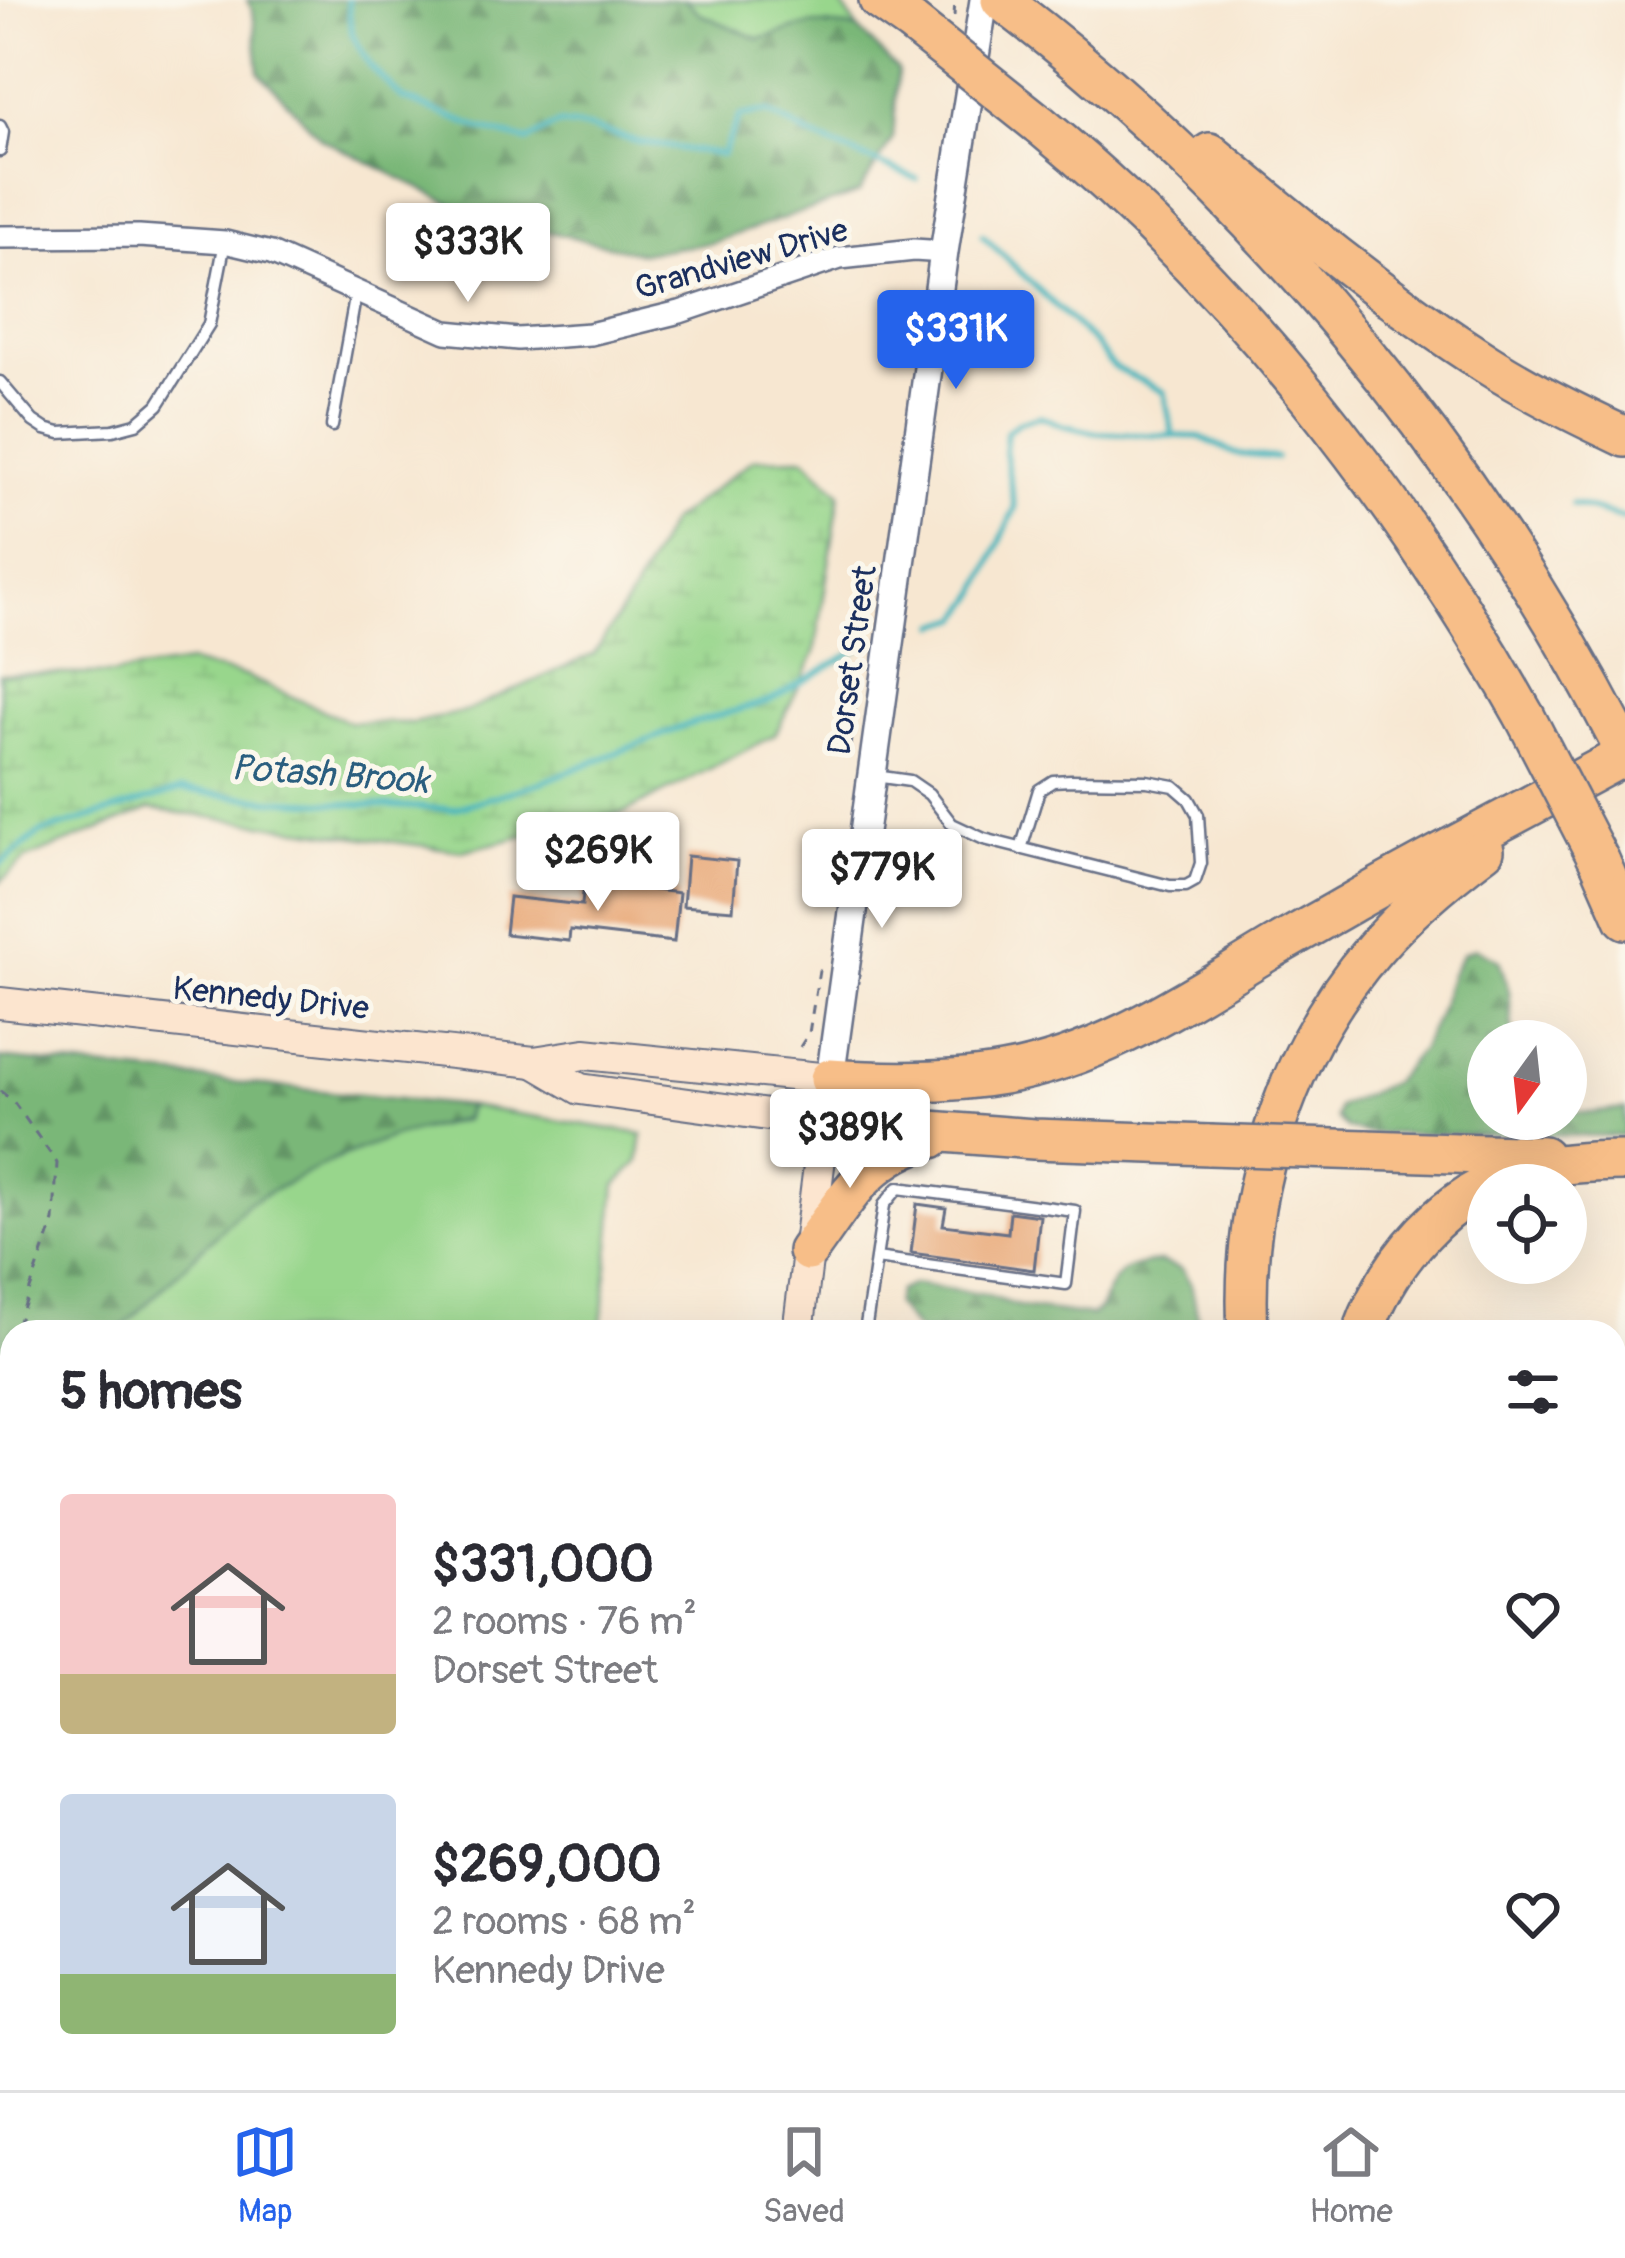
<!DOCTYPE html>
<html lang="en">
<head>
<meta charset="utf-8">
<style>
	body { margin:0; font-family:Pangolin,sans-serif; background:#f2f2f3; color:#2b2b33; height:100vh; display:flex; flex-direction:column; font-size:45px; white-space:nowrap }
	* { box-sizing:border-box; margin:0 }
	p { font-size:39px; color:#7c7c81 }
	.icon { flex:none; width:66px; height:66px; fill:none; stroke:currentColor; stroke-width:2; stroke-linecap:round; stroke-linejoin:round }
	.map { position:relative; flex:1; overflow:hidden }
	.side { position:absolute; left:0px; top:1320px; width:1626px; height:771px; display:flex; flex-direction:column; background:#fff; border-radius:36px 36px 0 0; box-shadow:0 12px 48px #0002 }
	.side>* { flex:none }
	.needle { width:78px; rotate:195deg }
	.tools { position:absolute; left:1467px; top:1020px; display:grid; gap:24px }
	.tools a { display:grid; place-items:center; width:120px; height:120px; border-radius:50%; background:#fff; box-shadow:0 12px 48px #0002; font-size:60px }
	.price { position:absolute; translate:-50% -102px; padding:0 27px; border-radius:12px; background:#fff; color:#222; font-size:39px; line-height:78px; filter:drop-shadow(0 3px 6px #0008) }
	.price::after { content:''; position:absolute; left:50%; top:72px; width:36px; height:27px; margin-left:-18px; background:inherit; clip-path:polygon(0 0,100% 0,50% 100%) }
	.price.current { background:#2563eb; color:#fff }
	ul { padding:0; list-style:none }
	li { display:flex; align-items:center; gap:36px; height:300px; padding:0 60px }
	li span { display:grid; place-items:center; flex:none; width:336px; height:240px; border-radius:12px; color:#555 }
	li>.icon { margin-inline-start:auto }
	span .icon { width:144px; height:144px; fill:#fffc; stroke-width:1 }
	li b { font-size:51px }
	h2 { display:flex; justify-content:space-between; align-items:center; height:144px; padding:0 60px; font-size:51px }
	.tab-bar { display:flex; justify-content:space-around; align-items:center; height:168px; border-top:3px solid #e1e1e2; background:#fff; font-size:33px; color:#7c7c81 }
	.tab-bar a { display:grid; justify-items:center; gap:6px }
	.tab-bar .current { color:#2563eb }
	.map>svg:first-child { display:block }
	.green { fill:#98d68c; stroke:#5a8275; stroke-width:3 }
	.forest { fill:url(#forest-firs); stroke:#4a736b; stroke-width:3 }
	.wetland { fill:url(#wetland-marsh); stroke:#5a8275; stroke-width:3 }
	.lines { fill:none; stroke-linecap:round; stroke-linejoin:round }
	.stream { stroke:#46b6bd; stroke-width:6 }
	.building { fill:#e7a370 }
	.service-casing { stroke:#686f86; stroke-width:15 }
	.minor-casing { stroke:#686f86; stroke-width:26 }
	.tertiary-casing { stroke:#686f86; stroke-width:32 }
	.secondary-casing { stroke:#686f86; stroke-width:34 }
	.motorway-casing { stroke:#686f86; stroke-width:44 }
	.path { stroke:#686f86; stroke-width:3; stroke-dasharray:9 9; stroke-linecap:butt }
	.service { stroke:#fff; stroke-width:10 }
	.minor { stroke:#fff; stroke-width:21 }
	.tertiary { stroke:#fff; stroke-width:27 }
	.secondary { stroke:#fce5cf; stroke-width:30 }
	.motorway { stroke:#f7be88; stroke-width:39 }
	.motorway-bridge-casing { stroke:#686f86; stroke-width:44; stroke-linecap:butt }
	.motorway-bridge { stroke:#f7be88; stroke-width:39 }
	.labels { text-anchor:middle; stroke-width:10; stroke-linejoin:round; paint-order:stroke }
	.street-label { font-size:33px; fill:#1b2f5e; stroke:#fbf7ec }
	.water-label { font-size:36px; font-style:italic; fill:#2a5e7f; stroke:#fbf7ec }
</style>
</head>
<body>
<div class="map">
<svg width="1625" height="2090" viewBox="0 0 1625 2090">
	<defs>
		<pattern id="forest-firs" width="22" height="20" patternUnits="userSpaceOnUse" patternTransform="scale(3)"><rect width="22" height="20" fill="#7ab778"/><path d="M5 1l3.5 6h-7zM16 11l3.5 6h-7z" fill="#639566"/></pattern>
		<pattern id="wetland-marsh" width="20" height="14" patternUnits="userSpaceOnUse" patternTransform="scale(3)"><rect width="20" height="14" fill="#98d68c"/><path d="M1 5h8M5 5V1M11 12h8M15 12V8" fill="none" stroke="#82b87b"/></pattern>
	</defs>
	<rect width="100%" height="100%" fill="#fbf7ec"/>
	<filter id="ink" filterUnits="userSpaceOnUse"><feTurbulence type="fractalNoise" baseFrequency=".00833" numOctaves="2"/><feDisplacementMap in="SourceGraphic" scale="24" xChannelSelector="R" yChannelSelector="G"/><feConvolveMatrix kernelMatrix="1 2 1 2 8 2 1 2 1" color-interpolation-filters="sRGB"/></filter>
	<filter id="wash" filterUnits="userSpaceOnUse"><feTurbulence type="fractalNoise" baseFrequency=".004" numOctaves="4" result="noise"/><feDisplacementMap in="SourceGraphic" scale="48" xChannelSelector="R" yChannelSelector="G"/><feGaussianBlur stdDeviation="2.7" result="paint"/><feColorMatrix in="noise" values="0 0 0 0 0 0 0 0 0 0 0 0 0 0 0 0 0 1.4 0 .05"/><feComposite in="paint" operator="in"/></filter>
	<g filter="url(#wash)">
		<rect width="100%" height="100%" fill="#f7e7d1"/>
		<g class="green">
			<path d="M685,0H839L857,28L811,25L759,39L702,15Z"/>
			<path d="M468,1106L643,1134L639,1162L616,1185L601,1332H118L248,1203L335,1159L398,1135L464,1120Z"/>
			<path d="M0,1382H12V1656L0,1678Z"/>
		</g>
		<g class="forest">
			<path d="M247,0H685L702,15L759,39L811,24L857,28L898,70L893,138L859,193L711,243L640,253L472,214L322,139L259,72L253,11Z"/>
			<path d="M1476,948L1499,960L1509,991L1513,1041H1488V1119H1566V1112L1591,1113L1625,1109V1136L1366,1133L1347,1129L1336,1118L1338,1107L1393,1082L1420,1050L1438,1015L1451,974L1463,953Z"/>
			<path d="M0,1058L468,1106L464,1119L398,1135L335,1159L248,1203L118,1332H12V1382H0Z"/>
			<path d="M1160,1262L1181,1269L1191,1284L1201,1332H918L895,1305L898,1291L914,1284L985,1295L1021,1307L1091,1316C1103,1309 1102,1303 1108,1291C1119,1267 1136,1264 1160,1262Z"/>
			<path d="M1614,1363L1625,1365V1549L1614,1557Z"/>
			<path d="M1625,1669V1839L1614,1830V1672Z"/>
			<path d="M1614,1920L1625,1933V2090H1541L1533,2079H1614Z"/>
		</g>
		<path class="wetland" d="M805,458L840,493L815,653L775,735L624,813L462,851L150,809L26,859L0,882V674H111L189,663L245,676L349,722L413,723L467,711L594,654L633,593L670,522L754,459Z"/>
		<g class="lines">
			<g class="stream">
				<path d="M348,0L351,32L370,66L402,98L482,129L528,141L558,124L590,128L639,142L722,155L740,116L767,112L811,136L917,179"/>
				<path d="M982,235L1096,345L1112,366L1164,392L1173,435"/>
				<path d="M1572,504L1625,519"/>
				<path d="M938,625L960,618L976,597L1015,508L1005,454L1007,432L1017,423L1040,416L1062,425L1097,433L1200,437L1236,454L1276,458"/>
				<path d="M0,864L40,833L181,790L269,800L453,809L542,782L687,725L769,701L859,649"/>
			</g>
		</g>
		<g id="blocks">
			<g class="building">
				<path d="M687,856L737,861L733,910L683,906Z"/>
				<path d="M584,881L679,893L674,942L570,930L569,941L505,934L509,897L582,905Z"/>
				<path d="M917,1204L946,1208L943,1225L1008,1233L1010,1212L1040,1216L1034,1270L911,1253Z"/>
			</g>
		</g>
	</g>
	<g filter="url(#ink)">
		<use href="#blocks" fill-opacity="0" stroke="#686f86" stroke-width="3"/>
		<g class="lines">
			<g class="service-casing">
				<g id="service">
					<path d="M0,126L3,132L0,151"/>
					<path d="M0,382L33,421L45,429L60,433L113,430L136,424L158,405L209,324L225,242"/>
					<path d="M332,426L356,293"/>
					<path d="M875,776L910,781L929,794L952,824L984,839L1170,886H1186L1195,881L1201,863L1198,815L1189,799L1174,786L1147,781L1071,780L1053,781L1039,790L1021,849"/>
					<path d="M865,1332L884,1205L898,1188L1075,1211L1066,1284L876,1258"/>
					<path d="M1479,2079L1490,2090"/>
					<path d="M589,2088L601,2090"/>
					<path d="M93,2090L98,2079"/>
					<path d="M792,2090L794,2079"/>
					<path d="M1122,2090L1124,2079"/>
				</g>
			</g>
			<g class="minor-casing">
				<path id="minor" d="M0,237L139,236L225,242L271,253L446,332L518,339L590,334L680,312L840,258L914,250L944,252"/>
			</g>
			<g class="tertiary-casing">
				<path id="tertiary" d="M830,1079L944,252L984,0"/>
			</g>
			<g class="secondary-casing">
				<g id="secondary">
					<path d="M0,1003L534,1062L585,1054L830,1079L798,1332"/>
					<path d="M534,1062L580,1089L826,1123"/>
					<path d="M683,2090L685,2079"/>
					<path d="M710,2090L711,2079"/>
				</g>
			</g>
			<g class="motorway-casing">
				<g id="motorway">
					<path d="M879,0L912,23"/>
					<path d="M1001,0C1261,197 1477,461 1625,751"/>
					<path d="M1039,124C1237,286 1400,495 1525,717"/>
					<path d="M1210,153C1299,227 1389,302 1487,364C1531,392 1578,415 1625,437"/>
					<path d="M1600,862L1625,919"/>
					<path d="M830,1079C888,1083 946,1084 1003,1074C1102,1057 1181,1003 1266,952C1294,935 1324,919 1353,902C1442,851 1534,805 1625,755"/>
					<path d="M826,1123L1034,1139L1209,1145"/>
					<path d="M1366,1150L1543,1156"/>
					<path d="M808,1251C845,1201 867,1155 932,1138"/>
					<path d="M1248,1332C1240,1197 1285,1051 1375,948C1407,911 1444,880 1484,850"/>
					<path d="M1363,1332C1389,1260 1446,1192 1522,1172C1556,1163 1591,1161 1625,1161"/>
					<path d="M1614,1633L1625,1629"/>
					<path d="M1614,1865L1625,1875"/>
				</g>
			</g>
			<g class="path">
				<path d="M954,16L955,0"/>
				<path d="M850,746L856,702"/>
				<path d="M800,1047L809,1033L820,964"/>
				<path d="M0,1091L13,1101L57,1163L54,1221L19,1321L21,1332"/>
				<path d="M0,1704L12,1675"/>
				<path d="M0,2064L12,2066"/>
				<path d="M181,2090L183,2079"/>
				<path d="M279,2090L280,2079"/>
				<path d="M413,2090L414,2084"/>
				<path d="M655,2090L657,2079"/>
			</g>
			<use href="#service" class="service"/>
			<use href="#minor" class="minor"/>
			<use href="#tertiary" class="tertiary"/>
			<use href="#secondary" class="secondary"/>
			<use href="#motorway" class="motorway"/>
			<g class="motorway-bridge-casing">
				<g id="motorway-bridge">
					<path d="M912,23L1039,124"/>
					<path d="M1525,717L1600,862"/>
					<path d="M1209,1145L1366,1150"/>
				</g>
			</g>
			<use href="#motorway-bridge" class="motorway-bridge"/>
		</g>
	</g>
	<g class="labels">
		<g class="street-label">
			<text transform="translate(741 258) rotate(-16)" y="12">Grandview Drive</text>
			<text transform="translate(851 660) rotate(-82)" y="12">Dorset Street</text>
			<text transform="translate(271 997) rotate(6)" y="12">Kennedy Drive</text>
		</g>
		<g class="water-label">
			<text transform="translate(330 773) rotate(4)" y="13">Potash Brook</text>
		</g>
	</g>
</svg>
<div class="tools">
<a><svg class="needle" viewBox="-14 -14 28 28"><path d="M0-13l5 13h-10z" fill="#e53935"/><path d="M0 13l5-13h-10z" fill="#7c7c81"/></svg></a>
<a><svg class="icon" aria-label="locate" viewBox="0 0 24 24"><circle cx="12" cy="12" r="6"/><path d="M12 2v4M12 18v4M2 12h4M18 12h4"/></svg></a>
</div>
<b class="price" style="left:468px;top:305px">$333K</b>
<b class="price current" style="left:956px;top:392px">$331K</b>
<b class="price" style="left:598px;top:914px">$269K</b>
<b class="price" style="left:882px;top:931px">$779K</b>
<b class="price" style="left:850px;top:1191px">$389K</b>
<section class="side">
<h2>5 homes<svg class="icon" aria-label="filters" viewBox="0 0 24 24"><path d="M4 7h16M4 17h16"/><circle cx="9" cy="7" r="2"/><circle cx="15" cy="17" r="2"/></svg></h2>
<ul>
<li><span style="background:linear-gradient(#f6c9c9 75%,#c2b280 0)"><svg class="icon" aria-label="home" viewBox="0 0 24 24"><path d="M3 11l9-7 9 7M6 9v11h12V9"/></svg></span><div><b>$331,000</b><p>2 rooms · 76 m²</p><p>Dorset Street</p></div><svg class="icon" aria-label="heart" viewBox="0 0 24 24"><path d="M12 20l-8-8c-3-5 5-10 8-4 3-6 11-1 8 4z"/></svg></li>
<li><span style="background:linear-gradient(#c9d6e8 75%,#8fb573 0)"><svg class="icon" aria-label="home" viewBox="0 0 24 24"><path d="M3 11l9-7 9 7M6 9v11h12V9"/></svg></span><div><b>$269,000</b><p>2 rooms · 68 m²</p><p>Kennedy Drive</p></div><svg class="icon" aria-label="heart" viewBox="0 0 24 24"><path d="M12 20l-8-8c-3-5 5-10 8-4 3-6 11-1 8 4z"/></svg></li>
</ul>
</section>
</div>
<nav class="tab-bar">
<a class="current"><svg class="icon" aria-label="map" viewBox="0 0 24 24"><path d="M3 6l6-2 6 2 6-2v14l-6 2-6-2-6 2zM9 4v14M15 6v14"/></svg>Map</a>
<a><svg class="icon" aria-label="saved" viewBox="0 0 24 24"><path d="M7 4h10v16l-5-4-5 4z"/></svg>Saved</a>
<a><svg class="icon" aria-label="home" viewBox="0 0 24 24"><path d="M3 11l9-7 9 7M6 9v11h12V9"/></svg>Home</a>
</nav>
</body>
</html>
